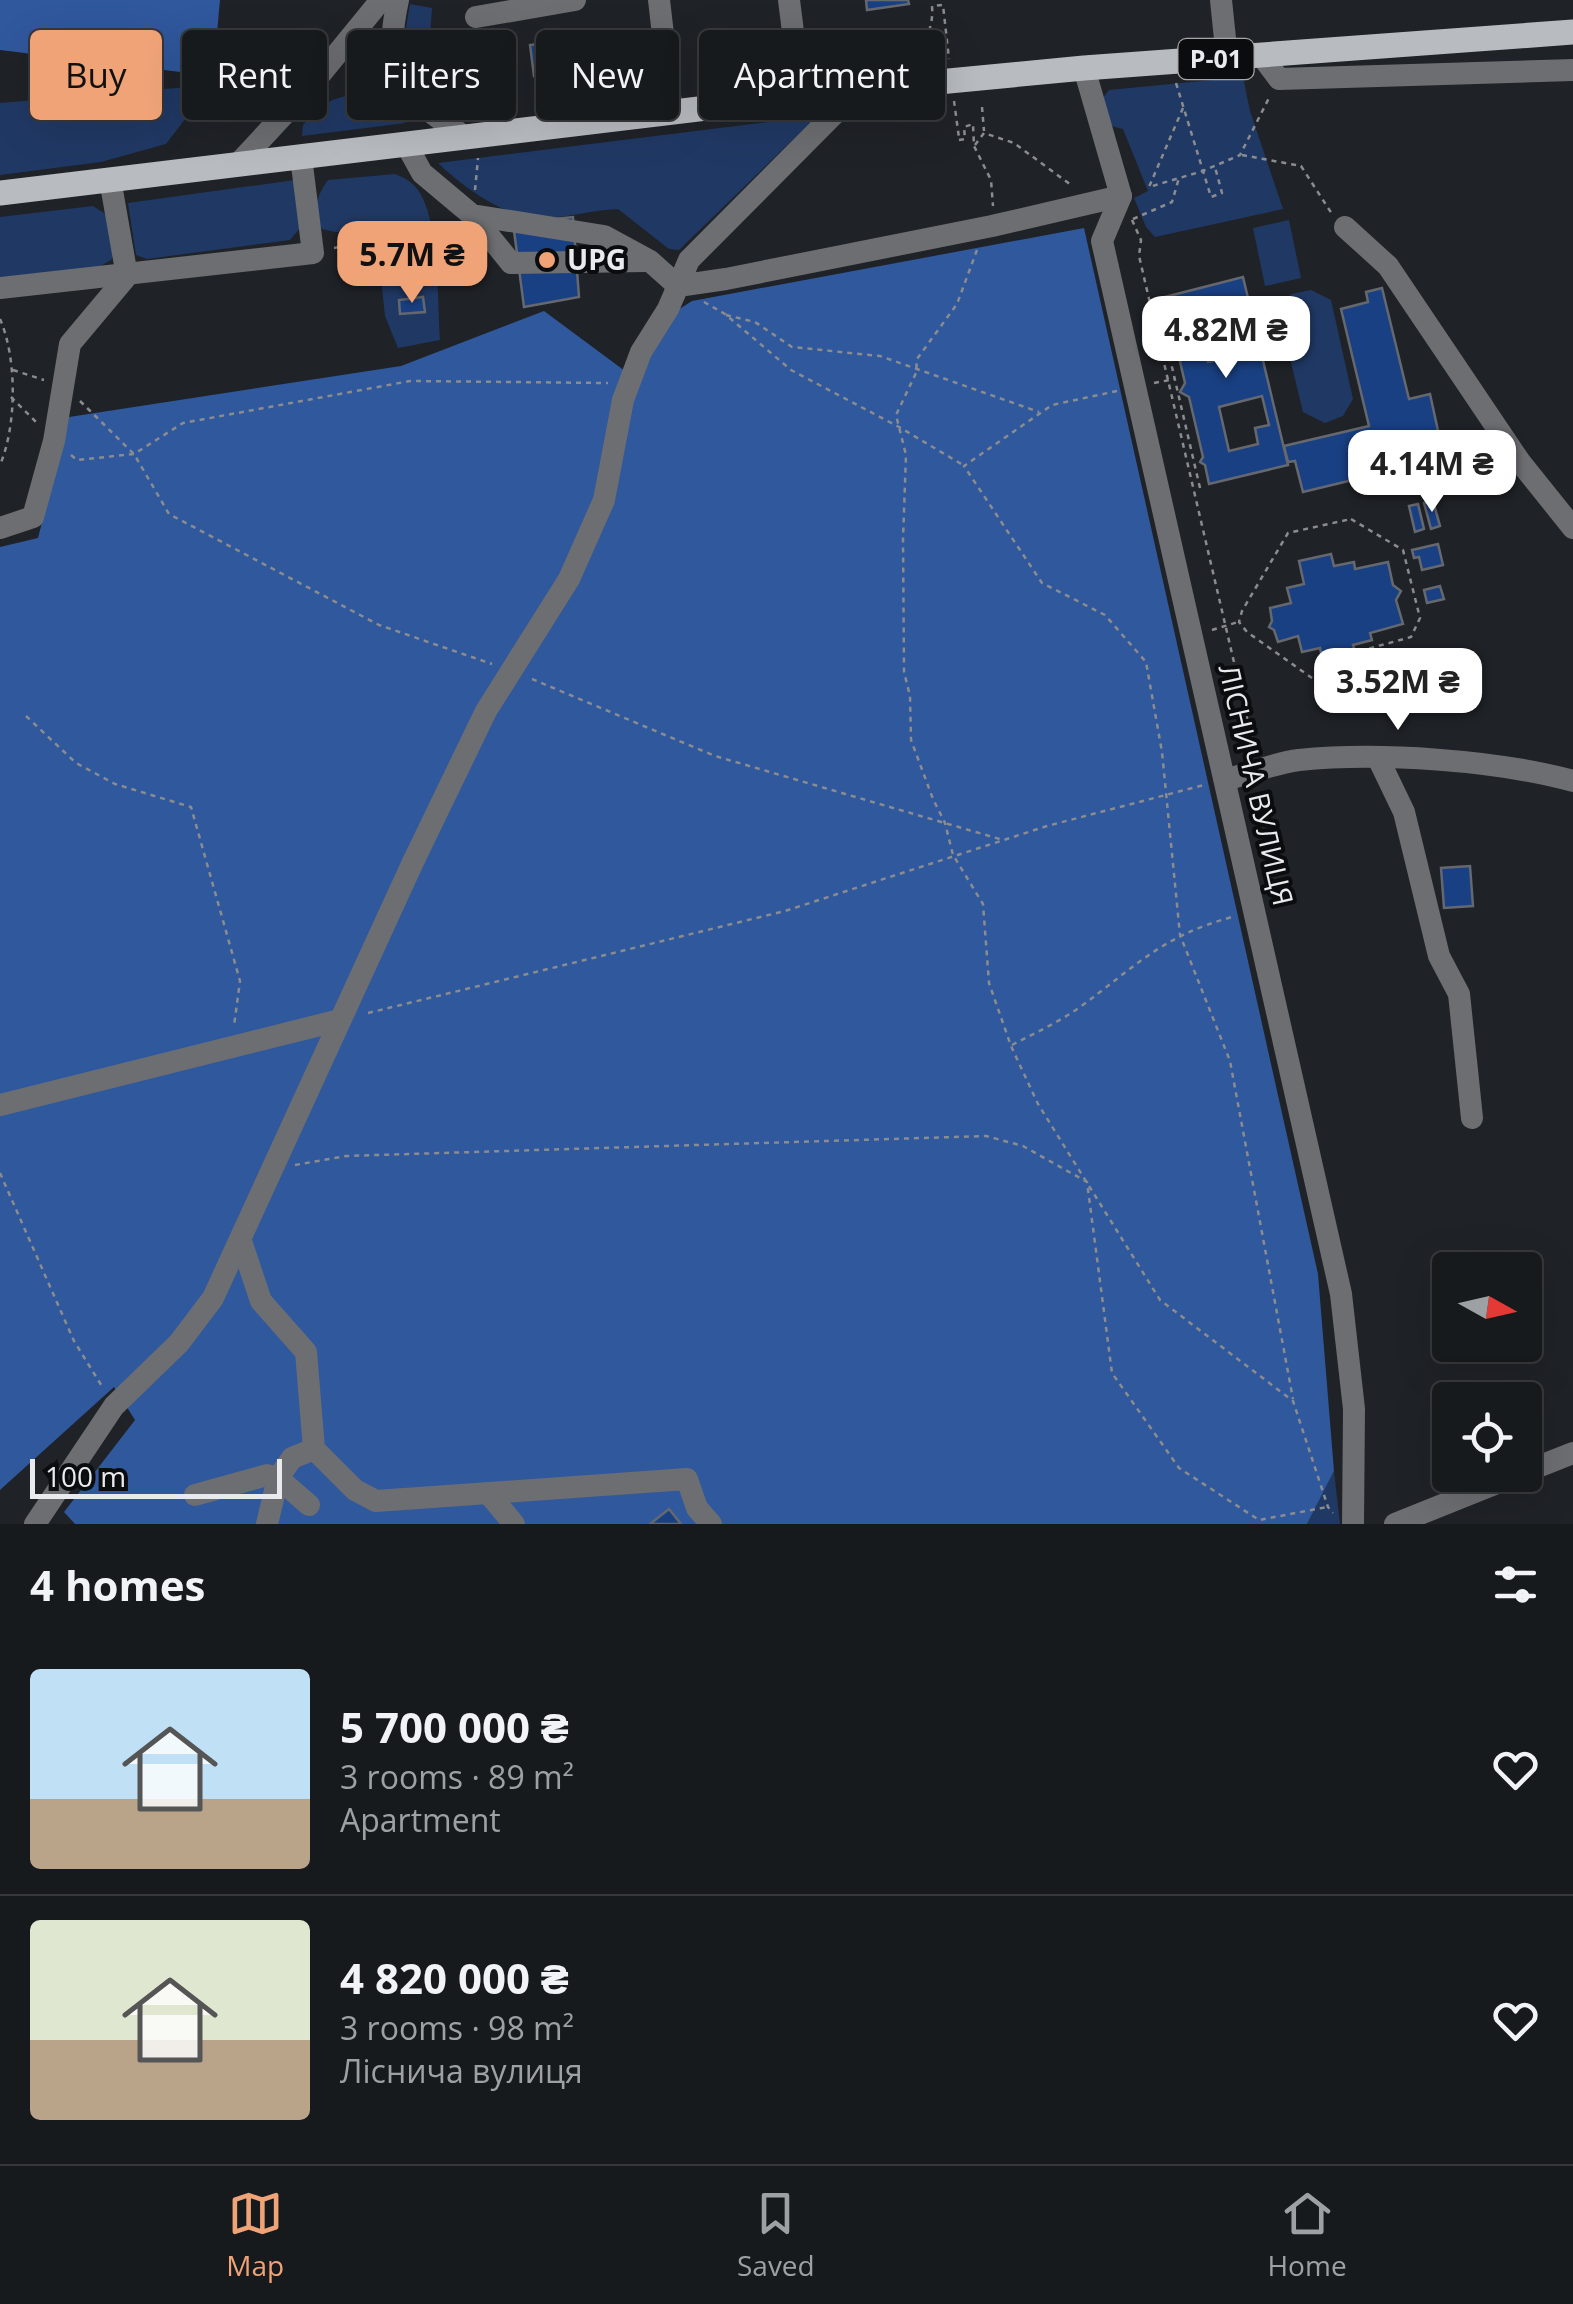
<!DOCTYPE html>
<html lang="en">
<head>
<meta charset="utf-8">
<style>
	body { margin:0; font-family:"Open Sans",sans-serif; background:#24272a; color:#f1f3f6; height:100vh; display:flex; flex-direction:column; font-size:38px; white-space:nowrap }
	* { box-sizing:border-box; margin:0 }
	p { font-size:32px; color:#9ea1a4 }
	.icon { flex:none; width:55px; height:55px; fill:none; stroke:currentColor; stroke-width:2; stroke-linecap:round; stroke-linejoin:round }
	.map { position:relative; height:1524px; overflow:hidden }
	.details { display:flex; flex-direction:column; background:#171a1d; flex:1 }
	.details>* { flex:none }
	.hud { position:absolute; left:30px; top:30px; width:1000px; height:90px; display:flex; gap:20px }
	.needle { width:65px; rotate:98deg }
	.tools { position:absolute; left:1432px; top:1252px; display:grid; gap:20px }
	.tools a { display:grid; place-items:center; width:110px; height:110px; border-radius:10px; background:#171a1d; box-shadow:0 10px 40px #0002,0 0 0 2px #36383b; font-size:50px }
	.scale { position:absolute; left:30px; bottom:25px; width:252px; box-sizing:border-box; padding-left:10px; border:5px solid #e8eaed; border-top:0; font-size:28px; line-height:35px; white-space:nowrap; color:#e8eaed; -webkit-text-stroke:8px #0a0c0e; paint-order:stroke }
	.price { position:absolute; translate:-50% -85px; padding:0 22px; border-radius:20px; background:#fff; color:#222; font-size:32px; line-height:65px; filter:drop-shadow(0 2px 5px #0008) }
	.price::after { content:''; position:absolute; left:50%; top:60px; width:30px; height:22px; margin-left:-15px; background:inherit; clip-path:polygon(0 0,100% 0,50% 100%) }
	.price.current { background:#efa377; color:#111 }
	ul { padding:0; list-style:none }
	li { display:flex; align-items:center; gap:30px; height:250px; padding:0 30px }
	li+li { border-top:2px solid #36383b }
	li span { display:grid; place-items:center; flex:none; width:280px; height:200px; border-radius:10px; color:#555 }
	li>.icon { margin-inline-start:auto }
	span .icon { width:120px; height:120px; fill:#fffc; stroke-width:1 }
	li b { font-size:42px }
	h2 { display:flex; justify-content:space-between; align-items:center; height:120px; padding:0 30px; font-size:42px }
	.pill { padding:0 35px; border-radius:10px; background:#171a1d; box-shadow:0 10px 40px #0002,0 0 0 2px #36383b; font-size:35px; line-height:90px }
	.pill.current { background:#efa377; color:#111 }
	.tab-bar { display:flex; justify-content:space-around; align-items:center; height:140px; border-top:2px solid #36383b; background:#171a1d; font-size:28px; color:#9ea1a4 }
	.tab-bar a { display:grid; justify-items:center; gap:5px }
	.tab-bar .current { color:#efa377 }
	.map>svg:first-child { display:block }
	.green { fill:#203964 }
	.forest { fill:#30589d }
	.building { fill:#194083; stroke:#65686e; stroke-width:2.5; fill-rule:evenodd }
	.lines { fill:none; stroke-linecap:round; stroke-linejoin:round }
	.path { stroke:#8a8c90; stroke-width:2.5; stroke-dasharray:5 5; stroke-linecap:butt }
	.minor { stroke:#6d6e71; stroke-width:22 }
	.major { stroke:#b8bcc1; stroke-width:25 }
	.poi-dot { fill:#efa377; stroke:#0a0c0e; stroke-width:4 }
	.labels { text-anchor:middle; stroke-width:8; stroke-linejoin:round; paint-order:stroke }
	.shield { fill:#0a0c0e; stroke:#a5a7aa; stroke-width:2.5 }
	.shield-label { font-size:25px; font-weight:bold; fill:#e8eaed }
	.poi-label { font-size:28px; font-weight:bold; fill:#e8eaed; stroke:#0a0c0e; text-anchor:start }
	.street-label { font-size:28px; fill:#e8eaed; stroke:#0a0c0e }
</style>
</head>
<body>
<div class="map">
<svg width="1573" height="1524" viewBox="0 0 1573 1524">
	<rect width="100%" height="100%" fill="#1f2227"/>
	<g class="green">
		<path d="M410,4L432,8L427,81C401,47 403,45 410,4Z"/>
		<path d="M1243,77L1250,111L1283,209L1155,237L1146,227L1134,198L1148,191L1123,129L1108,125L1102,99L1109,90Z"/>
		<path d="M211,85L166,144L101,162L0,175V103Z"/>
		<path d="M346,96L358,98L406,123L302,136L303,125C316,110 326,100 346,96Z"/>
		<path d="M817,116L679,250L669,249L618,209C592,210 566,218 540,218C504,217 463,187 438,163Z"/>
		<path d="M395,174C408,179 417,185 423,199C440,236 437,299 440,340L398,348L385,316L376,231L335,232L322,229C312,210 316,197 328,180Z"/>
		<path d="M295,180L301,227L290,240L147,259L136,255L128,203Z"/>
		<path d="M93,206L107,215L117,250L111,260L97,268L0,277V217Z"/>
		<path d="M1289,220L1301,278L1265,286L1253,228Z"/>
		<path d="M1311,290L1331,300L1353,399L1343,416L1325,423L1303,412L1279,313L1291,294Z"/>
		<path d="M1334,1471L1340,1524H1307Z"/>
	</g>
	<g class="forest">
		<path d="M0,0H220L213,76L0,50Z"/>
		<path d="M1084,228L1318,1274L1334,1471L1307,1524H75L64,1512L135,1420L114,1387L0,1490V547L38,538L69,417L401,366L544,311L629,374L662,320L692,301Z"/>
	</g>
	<g class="building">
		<path d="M866,0H908L909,4L867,10Z"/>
		<path d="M622,32L627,63L534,76L530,45Z"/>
		<path d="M656,41L658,59L631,62L629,44Z"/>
		<path d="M573,217L579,297L524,307L513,223Z"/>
		<path d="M1243,277L1288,465L1209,484L1205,465L1200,462L1203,457L1189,397L1180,392L1185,383L1171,323L1166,320L1169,313L1165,297ZM1226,310L1230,326L1245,323L1252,352L1208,362L1197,316ZM1262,396L1269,425L1255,428L1258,444L1229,451L1219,407Z"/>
		<path d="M1382,288L1409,399L1430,394L1444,458L1303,492L1295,461L1288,462L1284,446L1369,426L1341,309L1368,302L1366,292Z"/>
		<path d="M423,297L425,312L400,314L399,300Z"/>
		<path d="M1486,442L1493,464L1478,469L1470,447Z"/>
		<path d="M1433,501L1440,526L1431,529L1424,503Z"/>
		<path d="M1418,504L1424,529L1415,532L1409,506Z"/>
		<path d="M1438,544L1443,565L1422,570L1419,557L1414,558L1412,550Z"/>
		<path d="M1331,554L1334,566L1354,562L1355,569L1388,562L1393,585L1401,591L1396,600L1403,624L1370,633L1372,640L1353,645L1357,658L1324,667L1320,648L1302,652L1298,636L1278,642L1274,630L1269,627L1272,621L1270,608L1291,603L1287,588L1304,584L1299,561Z"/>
		<path d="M1440,586L1444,599L1427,603L1424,590Z"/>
		<path d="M1470,866L1473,906L1444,908L1441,868Z"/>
		<path d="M669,1509L681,1524H650Z"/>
	</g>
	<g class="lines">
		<g class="path">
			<path d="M906,63C923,47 934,30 932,6L943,5L949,59"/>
			<path d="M1176,83L1211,197L1222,193L1215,167"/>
			<path d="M954,101L959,138"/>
			<path d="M982,107L984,131"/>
			<path d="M1183,108L1149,187L1203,171L1240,155L1269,98"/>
			<path d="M959,140L965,139L964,127L973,124L974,146L991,180L993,206"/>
			<path d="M975,145L984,133L1014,143L1071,185"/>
			<path d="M1242,155L1301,166L1332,214"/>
			<path d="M475,190L478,158"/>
			<path d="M1133,219L1172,202L1179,178"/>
			<path d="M1132,220L1141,240L1139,256L1255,752"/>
			<path d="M334,248L390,236L454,228"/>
			<path d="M977,250L957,304L917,359L916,373L896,415L906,455L903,539L904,672L910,696L911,740L933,799L945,823L953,855L983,904L989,983L1011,1046L1038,1104L1160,1300L1293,1401L1328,1507L1333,1513"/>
			<path d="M1156,298L1200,488"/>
			<path d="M704,302L725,314L791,370L899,427L963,465"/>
			<path d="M726,315L755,322L792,347L880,356L1039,412"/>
			<path d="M0,319C17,358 17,425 0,465"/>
			<path d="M13,370L44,380"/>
			<path d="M1154,383L1175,379"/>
			<path d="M1117,391L1052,405L964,466L1042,583L1105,615L1146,662L1162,752L1180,935L1230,1061L1293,1399"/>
			<path d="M11,397L36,422"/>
			<path d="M80,401L134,454L169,514L379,625L492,664"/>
			<path d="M71,455L77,460L134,454L183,423L410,381L608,383"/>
			<path d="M1351,519L1403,550L1420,618L1411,637L1360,651L1364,671L1319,683L1247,632L1239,622L1242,611L1288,533Z"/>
			<path d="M1212,630L1238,622"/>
			<path d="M532,679L715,756L1003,840"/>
			<path d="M26,716L76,763L115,784L191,807L240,981L234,1026"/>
			<path d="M368,1013L785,911L1047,826L1204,785"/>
			<path d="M1012,1045C1035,1033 1059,1022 1080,1007C1136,966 1162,936 1232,917"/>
			<path d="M295,1165L346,1156L986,1136L1023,1146L1087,1182L1112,1373L1179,1468L1259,1520L1327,1507"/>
			<path d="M0,1173L74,1341L103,1388"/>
		</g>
		<g class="minor">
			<path d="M398,0C381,78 404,94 465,137"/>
			<path d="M659,0L672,112"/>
			<path d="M789,0L801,96"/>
			<path d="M1221,0L1227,58"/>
			<path d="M476,17L575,0"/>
			<path d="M1261,55L1279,79L1573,70"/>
			<path d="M1084,68L1121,196L1102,241L1341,1294L1354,1409L1353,1524"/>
			<path d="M406,144L422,173L472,215L604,236L650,261L678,286L689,260L859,89"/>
			<path d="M238,164L314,82L381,0"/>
			<path d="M472,215L511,263L646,261"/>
			<path d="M1345,227L1388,266L1520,462L1573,528"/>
			<path d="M0,288L313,253L301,157"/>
			<path d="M0,528L33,517L54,441L70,344L127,276L110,179"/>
			<path d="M1378,758L1404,812L1439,956L1459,994L1472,1118"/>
			<path d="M1225,780C1248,774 1274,763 1299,760C1379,752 1496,760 1573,781"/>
			<path d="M0,1105L340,1020"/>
			<path d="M241,1241L261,1301L306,1352L314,1449L355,1490L376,1501L687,1479L697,1508L711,1524"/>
			<path d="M1525,1472L1573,1453"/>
			<path d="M488,1493L514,1524"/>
			<path d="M195,1495L267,1475L278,1478L292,1458L314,1449"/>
			<path d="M35,1524L114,1406L179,1343L213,1298L413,862L486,711L569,579L604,500L623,400L641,352L668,309L678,286L726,279L992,226L1121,196"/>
			<path d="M267,1524L278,1478L309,1505"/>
			<path d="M1395,1524L1517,1475"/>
		</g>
		<path class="major" d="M0,193L865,89L1084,68L1573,32"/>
	</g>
	<circle class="poi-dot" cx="547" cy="260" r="10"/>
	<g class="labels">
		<rect class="shield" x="1178.5" y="39" width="75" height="40" rx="8"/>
		<g class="shield-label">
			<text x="1216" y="68">Р-01</text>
		</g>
		<g class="poi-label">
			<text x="567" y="270">UPG</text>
		</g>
		<g class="street-label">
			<text transform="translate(1256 785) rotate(77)" y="10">ЛІСНИЧА ВУЛИЦЯ</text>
		</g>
	</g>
</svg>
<div class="tools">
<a><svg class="needle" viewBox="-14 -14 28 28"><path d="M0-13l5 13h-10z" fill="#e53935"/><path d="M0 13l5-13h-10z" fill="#9ea1a4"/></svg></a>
<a><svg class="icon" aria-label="locate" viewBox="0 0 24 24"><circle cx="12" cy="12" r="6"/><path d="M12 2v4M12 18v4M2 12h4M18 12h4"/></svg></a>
</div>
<div class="scale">100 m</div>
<b class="price current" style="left:412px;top:306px">5.7M ₴</b>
<b class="price" style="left:1226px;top:381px">4.82M ₴</b>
<b class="price" style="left:1432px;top:515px">4.14M ₴</b>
<b class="price" style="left:1398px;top:733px">3.52M ₴</b>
<div class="hud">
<a class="pill current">Buy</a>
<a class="pill">Rent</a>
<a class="pill">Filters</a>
<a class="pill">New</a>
<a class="pill">Apartment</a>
</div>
</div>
<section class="details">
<h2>4 homes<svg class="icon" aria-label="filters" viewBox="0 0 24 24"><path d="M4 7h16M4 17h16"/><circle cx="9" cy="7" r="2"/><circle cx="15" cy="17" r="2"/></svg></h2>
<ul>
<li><span style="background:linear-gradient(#bfe0f5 65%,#b9a48a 0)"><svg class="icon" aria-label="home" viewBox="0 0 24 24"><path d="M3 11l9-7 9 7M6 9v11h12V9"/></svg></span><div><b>5 700 000 ₴</b><p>3 rooms · 89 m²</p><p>Apartment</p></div><svg class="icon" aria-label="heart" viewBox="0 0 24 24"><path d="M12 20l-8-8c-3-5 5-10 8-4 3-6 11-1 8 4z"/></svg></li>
<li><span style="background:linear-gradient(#dfe7d0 60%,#b9a48a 0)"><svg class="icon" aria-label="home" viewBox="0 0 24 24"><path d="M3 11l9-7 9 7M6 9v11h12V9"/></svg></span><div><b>4 820 000 ₴</b><p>3 rooms · 98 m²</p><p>Ліснича вулиця</p></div><svg class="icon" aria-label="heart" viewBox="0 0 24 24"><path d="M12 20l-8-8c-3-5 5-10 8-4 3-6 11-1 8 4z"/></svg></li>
</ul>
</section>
<nav class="tab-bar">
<a class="current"><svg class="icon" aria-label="map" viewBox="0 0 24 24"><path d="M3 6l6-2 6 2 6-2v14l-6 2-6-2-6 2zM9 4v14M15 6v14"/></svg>Map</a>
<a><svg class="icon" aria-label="saved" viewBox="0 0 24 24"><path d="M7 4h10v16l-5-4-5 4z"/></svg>Saved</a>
<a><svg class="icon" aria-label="home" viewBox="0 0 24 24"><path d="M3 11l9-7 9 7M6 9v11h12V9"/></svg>Home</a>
</nav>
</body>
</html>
